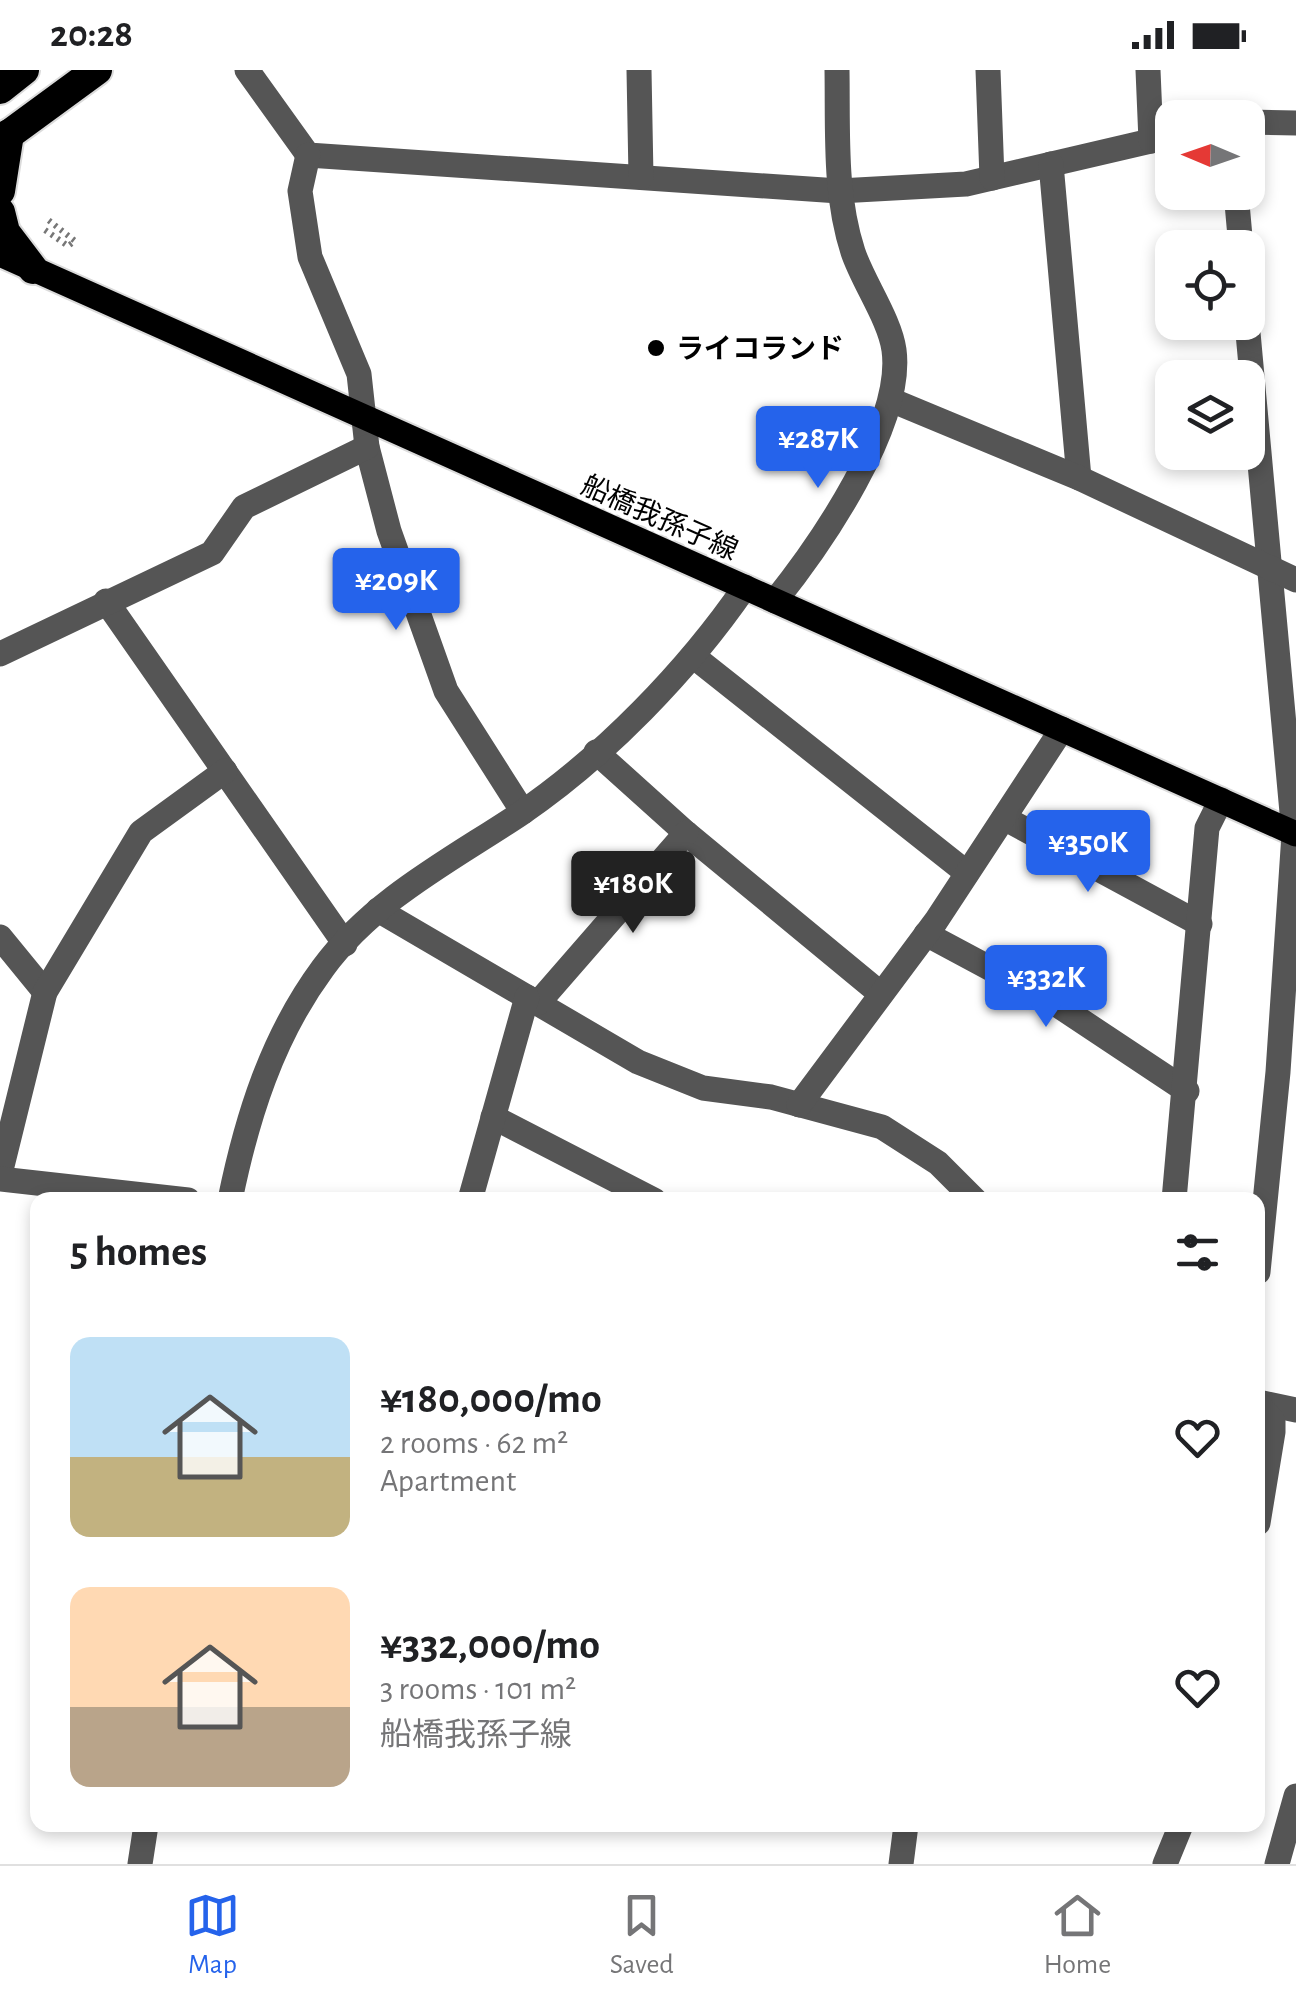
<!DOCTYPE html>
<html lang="en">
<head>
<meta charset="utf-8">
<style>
	body { margin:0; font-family:"Alegreya Sans","Noto Sans JP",sans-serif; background:#f2f2f2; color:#202124; height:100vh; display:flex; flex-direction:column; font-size:38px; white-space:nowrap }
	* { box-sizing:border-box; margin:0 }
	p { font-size:32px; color:#757577 }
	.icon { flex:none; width:55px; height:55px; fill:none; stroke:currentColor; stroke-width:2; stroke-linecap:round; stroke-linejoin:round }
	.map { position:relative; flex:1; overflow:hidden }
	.panel { position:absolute; left:30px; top:1122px; width:1235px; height:640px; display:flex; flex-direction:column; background:#fff; border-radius:20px; box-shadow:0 5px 15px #0003 }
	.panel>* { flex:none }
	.needle { width:65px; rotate:272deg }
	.controls { position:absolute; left:1155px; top:30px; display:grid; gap:20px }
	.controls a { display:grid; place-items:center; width:110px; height:110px; border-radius:20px; background:#fff; box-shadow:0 5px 15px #0003; font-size:50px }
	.price { position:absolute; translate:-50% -85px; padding:0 22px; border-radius:10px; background:#2563eb; color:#fff; font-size:32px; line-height:65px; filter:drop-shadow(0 2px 5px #0008) }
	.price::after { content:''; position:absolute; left:50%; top:60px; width:30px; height:22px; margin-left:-15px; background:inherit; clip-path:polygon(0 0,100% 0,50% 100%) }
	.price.active { background:#222; color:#fff }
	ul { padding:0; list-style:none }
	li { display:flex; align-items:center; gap:30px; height:250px; padding:0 40px }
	li span { display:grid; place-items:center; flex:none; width:280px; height:200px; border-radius:20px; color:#555 }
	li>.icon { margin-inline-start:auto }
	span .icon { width:120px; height:120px; fill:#fffc; stroke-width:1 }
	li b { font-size:42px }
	h2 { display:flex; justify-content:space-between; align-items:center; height:120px; padding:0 40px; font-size:42px }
	.status { display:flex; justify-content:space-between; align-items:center; height:70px; padding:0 50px; background:#fff; direction:ltr }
	.status svg { height:28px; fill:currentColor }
	.dock { display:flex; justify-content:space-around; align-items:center; height:140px; border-top:2px solid #e0e0e0; background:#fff; font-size:28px; color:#757577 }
	.dock a { display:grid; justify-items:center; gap:5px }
	.dock .active { color:#2563eb }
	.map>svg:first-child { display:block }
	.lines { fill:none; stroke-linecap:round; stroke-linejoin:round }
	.major-casing { stroke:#dbdbdb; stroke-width:29 }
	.highway-casing { stroke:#dbdbdb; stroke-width:34 }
	.path { stroke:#777; stroke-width:6; stroke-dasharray:2.5 5; stroke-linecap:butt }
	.minor { stroke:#555; stroke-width:25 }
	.major { stroke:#000; stroke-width:25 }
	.highway { stroke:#000; stroke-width:30 }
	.poi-dot { fill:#000; stroke:#fff; stroke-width:4 }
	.labels { text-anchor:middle; stroke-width:8; stroke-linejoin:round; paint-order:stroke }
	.poi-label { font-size:28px; font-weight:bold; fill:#000; stroke:#fff; text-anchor:start }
	.street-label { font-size:28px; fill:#000; stroke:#fff }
</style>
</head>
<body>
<div class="status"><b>20:28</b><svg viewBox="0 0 49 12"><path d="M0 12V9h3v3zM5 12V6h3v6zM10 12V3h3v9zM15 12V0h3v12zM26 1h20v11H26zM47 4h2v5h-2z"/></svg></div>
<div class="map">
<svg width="1296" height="1794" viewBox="0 0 1296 1794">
	<rect width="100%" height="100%" fill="#fff"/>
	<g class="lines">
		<g class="major-casing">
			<path id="major" d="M0,184L1296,764"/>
		</g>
		<g class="highway-casing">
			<g id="highway">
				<path d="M0,19L24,0"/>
				<path d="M0,71L97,0"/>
				<path d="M0,121L9,64"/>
				<path d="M0,142L5,162L33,199"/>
			</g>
		</g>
		<path class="path" d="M45,160L68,176L75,171L47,149"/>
		<g class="minor">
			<path d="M247,0L308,85L839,121L966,114L1172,66"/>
			<path d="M639,0L641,107"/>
			<path d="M988,0L992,108"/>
			<path d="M1148,0L1151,71"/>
			<path d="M1248,52L1296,53"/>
			<path d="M308,85L300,121L310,187L359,304L367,377L389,461L446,621L523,742"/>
			<path d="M1051,94L1079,408"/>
			<path d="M1236,122L1241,178"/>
			<path d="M1247,252L1294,764L1278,1002L1258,1202"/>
			<path d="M891,330L1079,408L1296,510"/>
			<path d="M106,531L345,874"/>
			<path d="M775,531C820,475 904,354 894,280C890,250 863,212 853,182C834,124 838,61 837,0"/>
			<path d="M0,584L212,483L244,437L367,377"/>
			<path d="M693,586L967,803"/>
			<path d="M596,682L686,763L881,924"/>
			<path d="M1004,748L1200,854"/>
			<path d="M378,840L638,992L703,1018L771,1027L882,1057L938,1093L975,1130"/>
			<path d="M926,864L1053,932L1187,1021"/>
			<path d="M0,867L45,922"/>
			<path d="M538,933L686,763"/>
			<path d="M799,1035L936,851L1062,659"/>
			<path d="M493,1047L654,1130"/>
			<path d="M0,1104L45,922L141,762L225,701"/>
			<path d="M0,1109L188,1130"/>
			<path d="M230,1130C247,1047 272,967 323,898C374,829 451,790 520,744C604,687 688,600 745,517"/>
			<path d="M470,1130L527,927"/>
			<path d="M1174,1130L1207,758L1221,730"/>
			<path d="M1258,1332L1296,1340"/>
			<path d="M1258,1334L1273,1351V1362L1258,1453"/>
			<path d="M140,1794L146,1755"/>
			<path d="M901,1794L906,1755"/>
			<path d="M1165,1794L1181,1755"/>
			<path d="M1277,1794L1296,1726"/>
		</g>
		<use href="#major" class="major"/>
		<use href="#highway" class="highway"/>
	</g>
	<circle class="poi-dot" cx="656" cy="278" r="10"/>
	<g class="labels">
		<g class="poi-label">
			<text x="676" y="288">ライコランド</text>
		</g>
		<g class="street-label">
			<text transform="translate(660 447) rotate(24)" y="10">船橋我孫子線</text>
		</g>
	</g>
</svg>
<div class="controls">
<a><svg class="needle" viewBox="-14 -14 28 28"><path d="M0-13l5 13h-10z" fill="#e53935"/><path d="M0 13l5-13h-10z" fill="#757577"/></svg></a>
<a><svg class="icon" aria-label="locate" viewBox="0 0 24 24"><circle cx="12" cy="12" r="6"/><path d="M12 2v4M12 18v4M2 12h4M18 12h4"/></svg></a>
<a><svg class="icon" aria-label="layers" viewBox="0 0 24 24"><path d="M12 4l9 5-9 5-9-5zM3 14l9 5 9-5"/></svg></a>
</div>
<b class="price" style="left:818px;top:421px">¥287K</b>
<b class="price" style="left:396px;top:563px">¥209K</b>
<b class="price" style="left:1088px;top:825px">¥350K</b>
<b class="price active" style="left:633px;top:866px">¥180K</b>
<b class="price" style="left:1046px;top:960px">¥332K</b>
<section class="panel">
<h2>5 homes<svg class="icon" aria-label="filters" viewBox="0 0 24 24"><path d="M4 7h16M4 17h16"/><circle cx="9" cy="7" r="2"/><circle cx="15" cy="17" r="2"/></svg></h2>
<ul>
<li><span style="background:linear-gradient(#bfe0f5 60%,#c2b280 0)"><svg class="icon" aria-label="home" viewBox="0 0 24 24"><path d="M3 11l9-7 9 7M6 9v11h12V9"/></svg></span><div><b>¥180,000/mo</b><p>2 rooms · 62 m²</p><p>Apartment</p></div><svg class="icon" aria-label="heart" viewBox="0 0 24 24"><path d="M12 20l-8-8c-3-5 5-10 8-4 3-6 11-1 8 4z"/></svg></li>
<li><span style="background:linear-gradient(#ffd9b3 60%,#b9a48a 0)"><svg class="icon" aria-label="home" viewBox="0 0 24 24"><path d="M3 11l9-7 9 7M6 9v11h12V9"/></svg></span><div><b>¥332,000/mo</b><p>3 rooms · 101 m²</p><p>船橋我孫子線</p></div><svg class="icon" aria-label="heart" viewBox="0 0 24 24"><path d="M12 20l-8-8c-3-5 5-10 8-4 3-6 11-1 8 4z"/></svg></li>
</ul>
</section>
</div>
<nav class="dock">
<a class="active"><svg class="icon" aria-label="map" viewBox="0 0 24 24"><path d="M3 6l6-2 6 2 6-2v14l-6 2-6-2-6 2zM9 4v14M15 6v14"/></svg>Map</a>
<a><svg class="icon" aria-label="saved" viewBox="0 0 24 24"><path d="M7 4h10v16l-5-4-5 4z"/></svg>Saved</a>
<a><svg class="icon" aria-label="home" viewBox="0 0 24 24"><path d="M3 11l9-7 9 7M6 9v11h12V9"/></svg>Home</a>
</nav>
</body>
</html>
